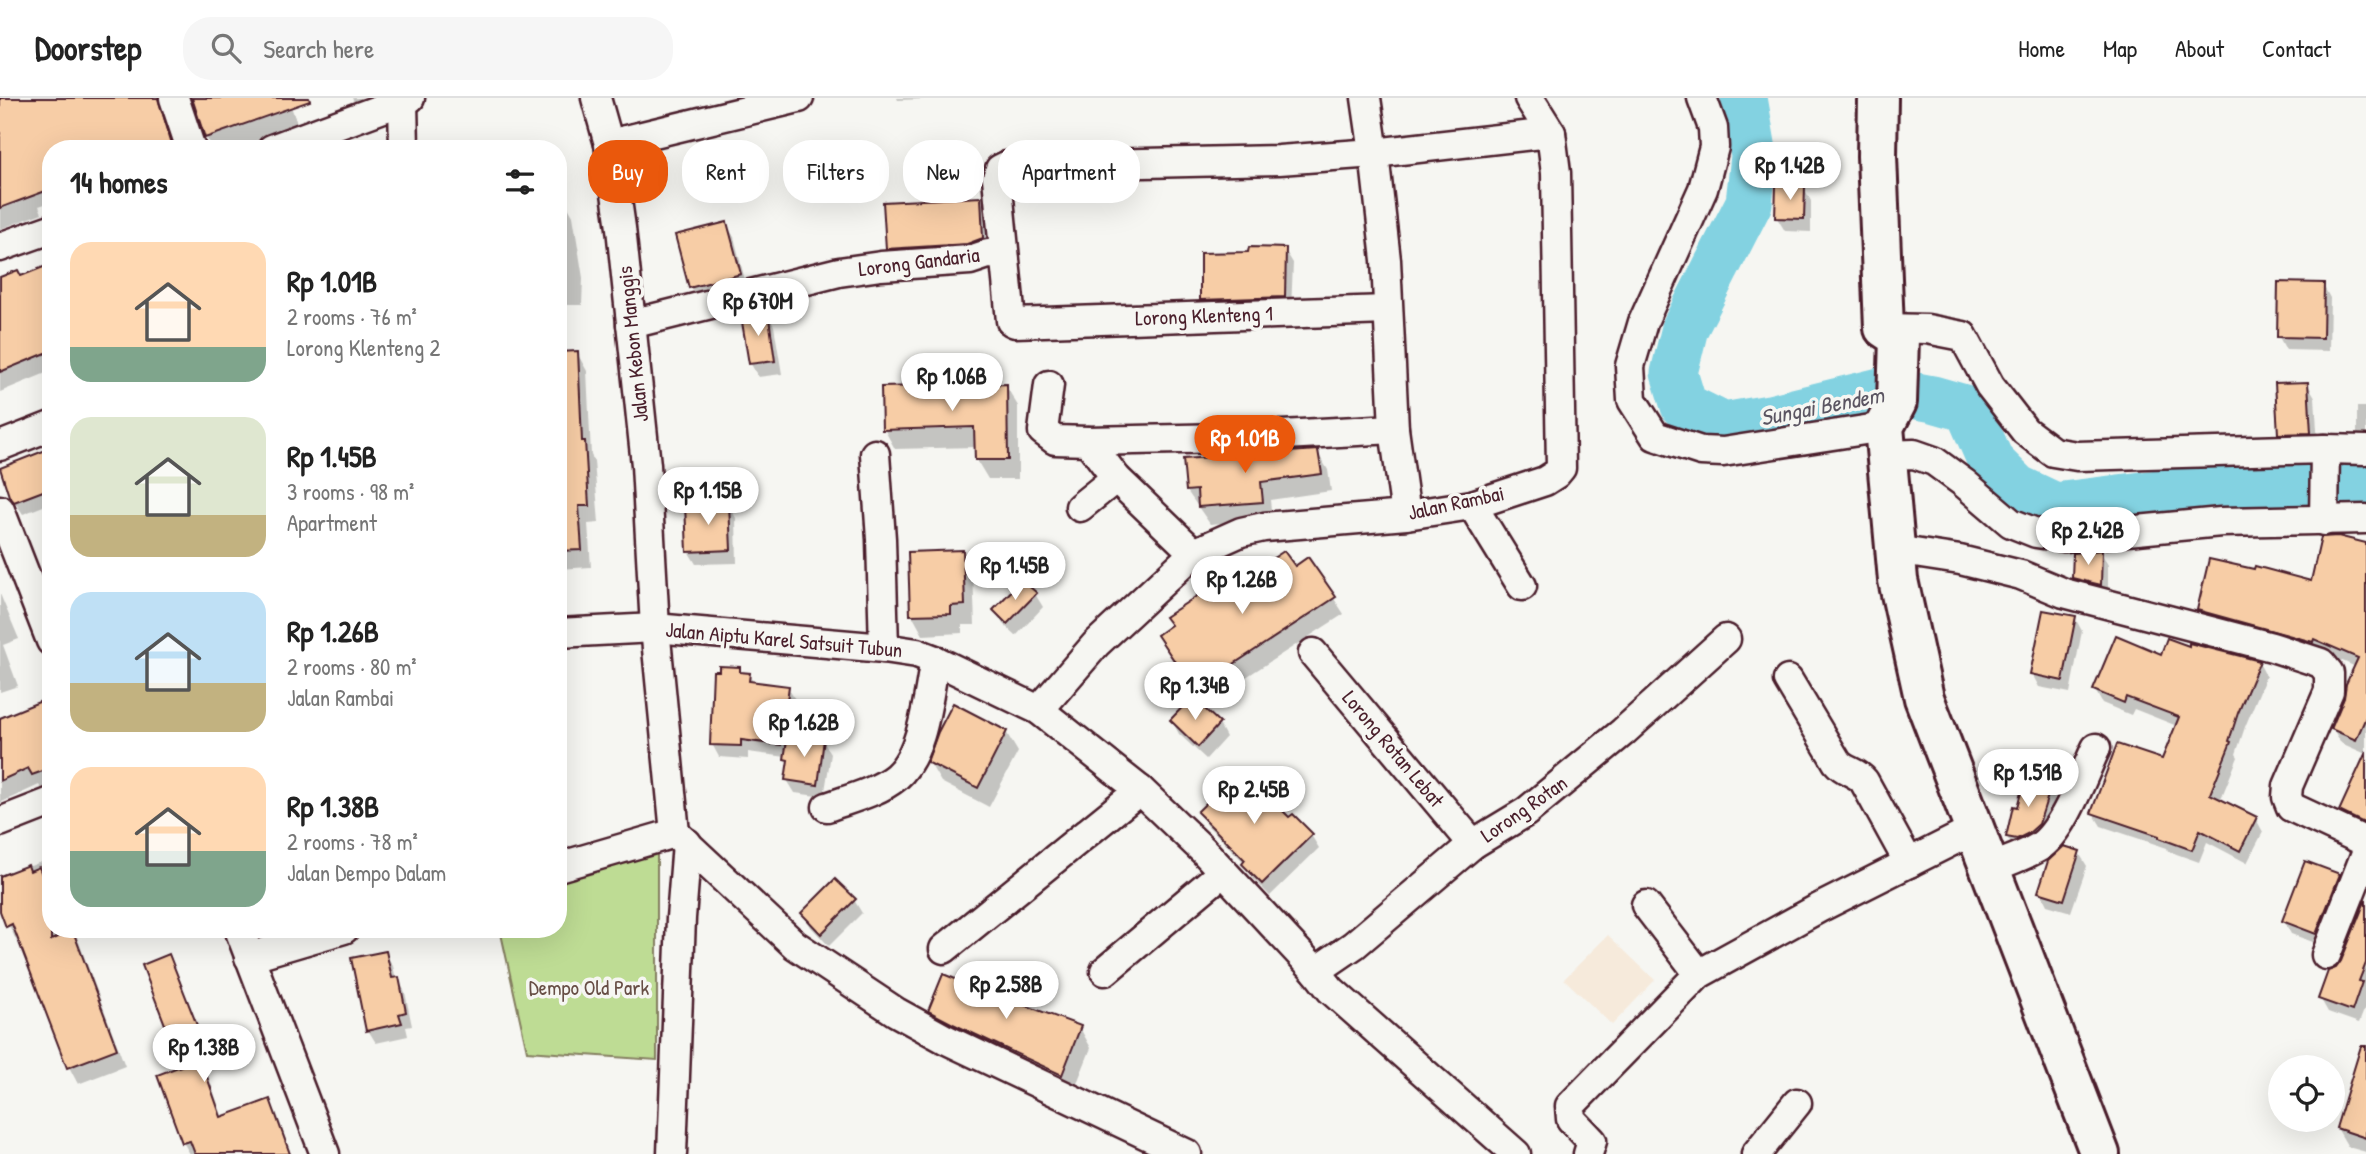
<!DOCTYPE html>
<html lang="en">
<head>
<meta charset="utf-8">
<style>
	body { margin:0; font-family:"Patrick Hand",sans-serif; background:#f6f6f6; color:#222; height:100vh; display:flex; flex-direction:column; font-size:26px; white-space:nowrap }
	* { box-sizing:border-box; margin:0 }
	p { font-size:23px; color:#767676 }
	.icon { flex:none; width:38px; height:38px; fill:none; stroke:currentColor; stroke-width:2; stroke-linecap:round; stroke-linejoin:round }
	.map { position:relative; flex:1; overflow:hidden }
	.panel { position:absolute; left:42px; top:42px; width:525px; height:798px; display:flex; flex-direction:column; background:#fff; border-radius:28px; box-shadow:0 7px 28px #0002 }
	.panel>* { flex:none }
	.hud { position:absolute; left:588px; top:42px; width:665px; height:63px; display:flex; gap:14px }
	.controls { position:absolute; left:2268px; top:957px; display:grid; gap:14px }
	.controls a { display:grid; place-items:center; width:77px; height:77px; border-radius:50%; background:#fff; box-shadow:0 7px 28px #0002; font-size:35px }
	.price { position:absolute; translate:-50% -60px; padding:0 16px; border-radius:24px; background:#fff; color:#222; font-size:23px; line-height:46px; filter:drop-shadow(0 2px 4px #0008) }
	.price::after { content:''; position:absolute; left:50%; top:42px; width:21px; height:16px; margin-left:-10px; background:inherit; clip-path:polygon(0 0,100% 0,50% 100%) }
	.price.on { background:#ea580c; color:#fff }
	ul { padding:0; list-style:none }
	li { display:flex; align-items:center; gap:21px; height:175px; padding:0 28px }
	li span { display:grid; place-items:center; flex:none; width:196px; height:140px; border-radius:21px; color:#555 }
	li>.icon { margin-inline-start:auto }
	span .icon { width:84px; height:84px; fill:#fffc; stroke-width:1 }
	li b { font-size:30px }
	h2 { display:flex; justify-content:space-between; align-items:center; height:84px; padding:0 28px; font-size:30px }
	.tag { padding:0 24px; border-radius:28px; background:#fff; box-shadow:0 7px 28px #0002; font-size:24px; line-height:63px }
	.tag.on { background:#ea580c; color:#fff }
	header { display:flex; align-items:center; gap:42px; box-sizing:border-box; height:98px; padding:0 35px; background:#fff; border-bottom:2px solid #e0e0e0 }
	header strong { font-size:33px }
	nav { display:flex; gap:38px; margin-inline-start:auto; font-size:24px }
	.search { width:490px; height:63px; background:#f6f6f6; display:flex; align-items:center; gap:18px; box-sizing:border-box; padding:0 24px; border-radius:28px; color:#767676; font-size:26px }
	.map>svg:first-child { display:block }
	.built { fill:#f6eadb }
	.green { fill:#bedc94; stroke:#847e60; stroke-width:2 }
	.shadow { fill:#0003 }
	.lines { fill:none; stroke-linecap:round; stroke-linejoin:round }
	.river { stroke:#83d2e1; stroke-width:47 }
	.building { fill:#f7cda6; stroke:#4a1f2b; stroke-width:2 }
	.street-casing { stroke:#4a1f2b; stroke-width:33 }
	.secondary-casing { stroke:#4a1f2b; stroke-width:44 }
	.street { stroke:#f6f6f2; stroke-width:28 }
	.secondary { stroke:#f6f6f2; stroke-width:38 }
	.labels { text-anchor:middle; stroke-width:7; stroke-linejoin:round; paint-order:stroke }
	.street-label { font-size:21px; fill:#4a1f2b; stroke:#f6f6f2 }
	.park-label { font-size:21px; fill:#674e45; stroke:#f6f6f2 }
	.water-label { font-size:23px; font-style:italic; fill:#5b5562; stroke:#f6f6f2 }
</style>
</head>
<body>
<header>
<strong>Doorstep</strong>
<div class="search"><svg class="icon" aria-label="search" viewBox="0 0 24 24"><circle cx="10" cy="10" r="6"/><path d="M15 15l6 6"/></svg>Search here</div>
<nav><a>Home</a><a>Map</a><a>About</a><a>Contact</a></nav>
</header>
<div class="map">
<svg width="2366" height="1056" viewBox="0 0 2366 1056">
	<rect width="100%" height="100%" fill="#f6f6f2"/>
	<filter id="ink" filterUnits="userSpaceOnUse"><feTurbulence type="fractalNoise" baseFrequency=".0143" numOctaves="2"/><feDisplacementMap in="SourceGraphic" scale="14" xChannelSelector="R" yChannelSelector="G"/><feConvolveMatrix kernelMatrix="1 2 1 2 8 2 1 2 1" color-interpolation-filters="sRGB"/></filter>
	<g filter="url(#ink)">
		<path class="built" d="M1608,837L1655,882L1612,927L1564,881Z"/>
		<path class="green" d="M657,755V962L527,953L500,831H558V783Z"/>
		<g class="shadow">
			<path d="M0,0H288L298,28L233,51H213L206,39L195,4L189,1L178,2L177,51H51V104L39,108L42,115L0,131Z"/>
			<path d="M352,0H427L365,24Z"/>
			<path d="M897,0H926V1L898,2Z"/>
			<path d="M471,47L473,51H440Z"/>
			<path d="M1804,90L1811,103V134L1785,133L1777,120Z"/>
			<path d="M563,100L573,118L583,180L582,207H558V101Z"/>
			<path d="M980,101L992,121L994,160L899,170L887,151Z"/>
			<path d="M726,126L734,139L747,190L698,202L691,189Z"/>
			<path d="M1285,152L1293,165L1291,212L1210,215L1202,201Z"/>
			<path d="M51,168V273L0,294V181L21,180Z"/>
			<path d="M2323,187L2330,200L2329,253L2286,252L2279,239Z"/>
			<path d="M767,215L774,228L782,276L758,279L751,266L743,219Z"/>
			<path d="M577,255L587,273L591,357L594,363L599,425L588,426L591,469L558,471V256Z"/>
			<path d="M2307,285L2315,299L2318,348H2287L2279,335Z"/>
			<path d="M1006,288L1018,308V381H988L976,361V349L895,351L884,331Z"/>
			<path d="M2357,309H2366V348L2357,335Z"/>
			<path d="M51,352V405L23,416L10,397L0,371Z"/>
			<path d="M1317,354L1328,372L1331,393L1270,402L1272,421L1210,426L1187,393Z"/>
			<path d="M728,407L736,420L737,465L696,466L688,453Z"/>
			<path d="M2366,446V656L2341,645L2333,631L2356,569L2322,554L2207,526L2199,512L2312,485Z"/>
			<path d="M962,454L973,474L975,527H962V535L923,537L912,517Z"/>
			<path d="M2101,454L2108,467V500L2082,493L2074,479Z"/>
			<path d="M1308,461L1344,516L1204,606L1168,553L1246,481L1294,471Z"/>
			<path d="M0,496L19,541L3,547L18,588L0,594Z"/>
			<path d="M1035,496L1043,509L1016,538L1003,526L995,513Z"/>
			<path d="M2075,520L2082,533L2070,595L2039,589L2032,576Z"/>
			<path d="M2190,550L2259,565L2266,578L2245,629L2236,656L2238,659L2220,703L2256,721L2263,734L2247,765L2207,744L2199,764L2168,753L2167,750L2101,728L2093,715L2163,663L2177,628L2134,611L2131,617L2102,605L2095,592L2162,558Z"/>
			<path d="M739,571L742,576L749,577L754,585L788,590L796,603L791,638L823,643L831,656L824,699L795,695L787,682L789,667L786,659L748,654V661L719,659L712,646Z"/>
			<path d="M51,601V691L43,694L39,687L0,705V622Z"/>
			<path d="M1172,623L1219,626L1226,639L1206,661L1179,636Z"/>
			<path d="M1006,634L1018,654L989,709L941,684L929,664Z"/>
			<path d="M2366,659V735L2349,727L2341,713Z"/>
			<path d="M2049,689L2055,699L2044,737L2013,749L2007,739L2018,711Z"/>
			<path d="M1200,714L1289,722L1311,737L1319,750L1270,798L1252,779L1245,765L1207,727Z"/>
			<path d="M2079,755L2087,768L2071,814L2047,807L2040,793Z"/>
			<path d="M51,760V831H74L125,968L78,986L69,969L20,843L17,844L0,808V780Z"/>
			<path d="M2339,778L2346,791L2324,848L2291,836L2284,823Z"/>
			<path d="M854,802L862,815L829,848L811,829L803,816Z"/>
			<path d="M2366,805V907L2359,925L2328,914L2320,900L2343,864Z"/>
			<path d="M385,855L393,868L396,881H398L405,894L412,928L406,929L408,938L376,945L368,932Z"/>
			<path d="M168,858L176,871L204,944L197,947L223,1020L269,1003L277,1016L291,1056H190L183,1044V970Z"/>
			<path d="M1012,890L1023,908L1080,930L1091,950L1073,995L941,933L930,912L984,894Z"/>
			<path d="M2366,953V1054L2348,1049L2337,1030Z"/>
		</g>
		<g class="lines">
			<path class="river" d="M1744,0L1754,58L1749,105L1685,230L1674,275L1684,308L1724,328L1770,320L1884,292L1933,301L1968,311L1991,364L2017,390L2055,408L2182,392L2366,388"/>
		</g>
		<g class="building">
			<path d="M0,0H158L172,46L158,51H51V91L0,110Z"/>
			<path d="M192,0H309L310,3L205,40Z"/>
			<path d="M1776,87L1805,88L1804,121L1775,120Z"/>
			<path d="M981,99L983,140L967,146L886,151L883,104Z"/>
			<path d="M727,124L741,176L689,190L675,137Z"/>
			<path d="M1249,149L1286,150L1285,199L1200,202V155L1248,154Z"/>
			<path d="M51,166V253L0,274V179L18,172L21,178Z"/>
			<path d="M2278,184L2324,185L2323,240L2277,239Z"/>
			<path d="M768,213L775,263L749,266L741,218Z"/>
			<path d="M578,253L582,343H585L589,408H579L582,452L558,453V254Z"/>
			<path d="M2308,284L2311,335L2278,336L2275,285Z"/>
			<path d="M1007,286L1008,362H975L974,329L882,332L881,289Z"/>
			<path d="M51,350V390L14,404L9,398L0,370Z"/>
			<path d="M1318,352L1322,376L1261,384L1263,404L1198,409L1197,392L1186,393L1183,361Z"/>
			<path d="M729,405L731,452L687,454L685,406Z"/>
			<path d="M2338,438L2366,445V619L2356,642L2331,631L2344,600L2346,586L2358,560L2314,541L2313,544L2197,512L2209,461L2254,471L2255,468L2311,483L2321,439Z"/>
			<path d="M963,452L965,507L951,508V516L910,517L908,454Z"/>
			<path d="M2102,452L2101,487L2072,480L2073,455Z"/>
			<path d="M1284,453L1295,468L1308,459L1336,499L1194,592L1157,537L1171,527L1165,519L1218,484L1216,481L1238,466L1246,478Z"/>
			<path d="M1022,482L1037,495L1007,526L993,512Z"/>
			<path d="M2043,512L2076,518L2063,583L2030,576Z"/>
			<path d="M2116,537L2161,556L2167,540L2189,548V545L2260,563L2238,615L2229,643L2231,644L2210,696L2257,719L2240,753L2200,732L2192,752L2159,740V738L2091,715L2117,646L2162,661L2179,619L2126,599L2124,605L2093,592Z"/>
			<path d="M719,568L740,569V574L750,575L749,583L789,588L781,647L741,642V648L710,647L713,573H719Z"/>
			<path d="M51,599V670L32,677L28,670L0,683V620Z"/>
			<path d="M1192,599L1220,625L1198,649L1170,622Z"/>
			<path d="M953,605L1007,633L978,690L927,664L938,634Z"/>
			<path d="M788,636L824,641L818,687L785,682L788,662L784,661Z"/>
			<path d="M2366,654V726L2339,713Z"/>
			<path d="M1241,671L1289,719L1293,716L1313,736L1262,786L1242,766L1245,762L1197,714Z"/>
			<path d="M2025,680L2051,688L2039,726L2029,735L2017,741L2006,739L2013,708L2017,709Z"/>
			<path d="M2064,748L2080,753L2064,802L2038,794L2048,763Z"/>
			<path d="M2305,763L2340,776L2316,836L2282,823Z"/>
			<path d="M28,767L30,773L39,769L51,799V842L73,833L117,951L67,970L12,826L6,829L0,813V778Z"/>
			<path d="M835,781L856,801L821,836L801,815Z"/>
			<path d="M2366,801V865L2359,883L2362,884L2352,913L2318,901L2328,873L2336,870L2341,863Z"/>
			<path d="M386,853L392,880L399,879L406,914L399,916L402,925L366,933L351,860Z"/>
			<path d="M169,856L198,930L191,933L221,1019L270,1001L290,1056H195L190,1043L182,1045L157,977L181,968L142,867Z"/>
			<path d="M943,876L983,892L988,879L1013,888L1008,901L1081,928L1062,977L953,926L928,913Z"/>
			<path d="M2361,948H2366V1040L2336,1030Z"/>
		</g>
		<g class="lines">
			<g class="street-casing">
				<g id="street">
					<path d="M174,0L191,51"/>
					<path d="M596,0L609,46L621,130L646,367L655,530L675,735"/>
					<path d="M1366,0L1374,55L1386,162L1394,331L1406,417"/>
					<path d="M1702,0L1713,30L1714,49L1703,91L1643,224L1630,268L1632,302L1655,338L1701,353L1723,354L1884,329"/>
					<path d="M403,3L404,51"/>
					<path d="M609,46L799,0"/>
					<path d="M272,51L410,0"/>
					<path d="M0,149L51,131"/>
					<path d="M1387,212L1015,225L1011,223L997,80L1000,71L1006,68L1279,62L1374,55L1551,35"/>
					<path d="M631,226L839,174L881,168L970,162L988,156L1003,157"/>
					<path d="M1884,230L1927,231L1963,238L1990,288L2025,333L2053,354L2077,358L2325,351L2366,352"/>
					<path d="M1049,287L1043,333L1055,342L1088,343L1227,340L1394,331"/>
					<path d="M1088,343L1116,380L1194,455"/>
					<path d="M0,348L51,328"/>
					<path d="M875,356L881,441L884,550"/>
					<path d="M1888,357L1914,356L1934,363L1964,385L2011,425L2036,435L2064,439L2221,424L2366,421"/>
					<path d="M1472,407L1522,488"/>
					<path d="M1080,409L1116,380"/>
					<path d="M0,412L51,543"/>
					<path d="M2324,423L2325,351"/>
					<path d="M1895,452L1960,462L2021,477L2064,495L2272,549L2321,565L2329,575V593L2288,688L2287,699L2291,709L2366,744"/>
					<path d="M558,535L655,530L884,550L917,555L935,562L1039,612L1140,692L1203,752L1316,873L1331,892L1516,1056"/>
					<path d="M1313,555L1473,746"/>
					<path d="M1788,582L1837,664C1845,674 1856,673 1864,683L1909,765"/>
					<path d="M1039,612L1096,546L1194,455L1241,434L1264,429L1406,417L1472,407L1545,383L1556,376L1561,370L1556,75L1551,35L1529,0"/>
					<path d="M827,709C849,701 878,694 896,679C924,655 928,597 935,562"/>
					<path d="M0,724L51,704"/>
					<path d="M558,769L675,735L795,847L896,914L945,941L1187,1056"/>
					<path d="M1989,771C2005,764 2024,758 2039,749C2064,733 2083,677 2096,650"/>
					<path d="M1646,807L1699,876"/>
					<path d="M239,831L325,1056"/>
					<path d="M944,851L1140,692"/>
					<path d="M2326,857L2366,755"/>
					<path d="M249,859L344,831"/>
					<path d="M1105,873L1223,774"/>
					<path d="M1316,873L1354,847L1473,746L1526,714L1623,634L1726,541"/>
					<path d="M672,1056L681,820L687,745"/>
					<path d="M1588,1056L1592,1043L1571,1021L1570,1008L1699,876L1819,810L1974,732"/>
					<path d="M1756,1056L1797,1005"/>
				</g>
			</g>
			<g class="secondary-casing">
				<path id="secondary" d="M1878,0L1877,58L1884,230L1899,240L1897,304L1884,329L1898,482L1924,600L2100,1056"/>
			</g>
			<use href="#street" class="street"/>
			<use href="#secondary" class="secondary"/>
		</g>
	</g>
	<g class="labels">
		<g class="street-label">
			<text transform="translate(919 164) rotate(-7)" y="7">Lorong Gandaria</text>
			<text transform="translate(1204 218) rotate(-2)" y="7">Lorong Klenteng 1</text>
			<text transform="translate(633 246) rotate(-96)" y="7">Jalan Kebon Manggis</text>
			<text transform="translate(1456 405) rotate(-12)" y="7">Jalan Rambai</text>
			<text transform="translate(784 542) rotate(5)" y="7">Jalan Aiptu Karel Satsuit Tubun</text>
			<text transform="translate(1393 651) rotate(50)" y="7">Lorong Rotan Lebat</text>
			<text transform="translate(1524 711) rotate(-35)" y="7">Lorong Rotan</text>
		</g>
		<g class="park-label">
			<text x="589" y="897">Dempo Old Park</text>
		</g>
		<g class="water-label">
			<text transform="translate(1822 308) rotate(-11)" y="8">Sungai Bendem</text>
		</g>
	</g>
</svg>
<div class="controls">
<a><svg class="icon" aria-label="locate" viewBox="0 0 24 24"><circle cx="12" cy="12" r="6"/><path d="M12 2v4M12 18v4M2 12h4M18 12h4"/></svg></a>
</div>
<b class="price" style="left:1790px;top:104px">Rp 1.42B</b>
<b class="price" style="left:758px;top:240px">Rp 670M</b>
<b class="price" style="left:952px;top:315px">Rp 1.06B</b>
<b class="price on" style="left:1245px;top:377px">Rp 1.01B</b>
<b class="price" style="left:708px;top:429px">Rp 1.15B</b>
<b class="price" style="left:2088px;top:469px">Rp 2.42B</b>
<b class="price" style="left:1015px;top:504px">Rp 1.45B</b>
<b class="price" style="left:1242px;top:518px">Rp 1.26B</b>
<b class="price" style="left:1195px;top:624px">Rp 1.34B</b>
<b class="price" style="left:804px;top:661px">Rp 1.62B</b>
<b class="price" style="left:2028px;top:711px">Rp 1.51B</b>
<b class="price" style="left:1254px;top:728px">Rp 2.45B</b>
<b class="price" style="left:1006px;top:923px">Rp 2.58B</b>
<b class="price" style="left:204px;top:986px">Rp 1.38B</b>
<div class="hud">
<a class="tag on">Buy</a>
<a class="tag">Rent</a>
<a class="tag">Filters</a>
<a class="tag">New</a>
<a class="tag">Apartment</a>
</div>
<section class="panel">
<h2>14 homes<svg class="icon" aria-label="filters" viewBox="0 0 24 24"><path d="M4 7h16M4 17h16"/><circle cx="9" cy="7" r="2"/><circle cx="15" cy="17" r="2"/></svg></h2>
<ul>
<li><span style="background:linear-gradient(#ffd9b3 75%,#7fa58c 0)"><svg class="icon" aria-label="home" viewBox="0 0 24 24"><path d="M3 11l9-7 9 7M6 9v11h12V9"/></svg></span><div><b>Rp 1.01B</b><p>2 rooms · 76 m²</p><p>Lorong Klenteng 2</p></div></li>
<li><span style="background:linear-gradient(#dfe7d0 70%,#c2b280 0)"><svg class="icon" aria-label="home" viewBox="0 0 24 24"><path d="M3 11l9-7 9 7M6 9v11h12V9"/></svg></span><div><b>Rp 1.45B</b><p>3 rooms · 98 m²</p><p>Apartment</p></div></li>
<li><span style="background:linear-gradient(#bfe0f5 65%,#c2b280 0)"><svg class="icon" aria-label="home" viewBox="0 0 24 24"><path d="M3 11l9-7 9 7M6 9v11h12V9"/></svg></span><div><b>Rp 1.26B</b><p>2 rooms · 80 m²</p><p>Jalan Rambai</p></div></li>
<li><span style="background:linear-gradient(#ffd9b3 60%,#7fa58c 0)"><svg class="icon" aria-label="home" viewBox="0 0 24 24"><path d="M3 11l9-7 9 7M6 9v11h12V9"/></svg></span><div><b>Rp 1.38B</b><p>2 rooms · 78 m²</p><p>Jalan Dempo Dalam</p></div></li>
</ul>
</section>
</div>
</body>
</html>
